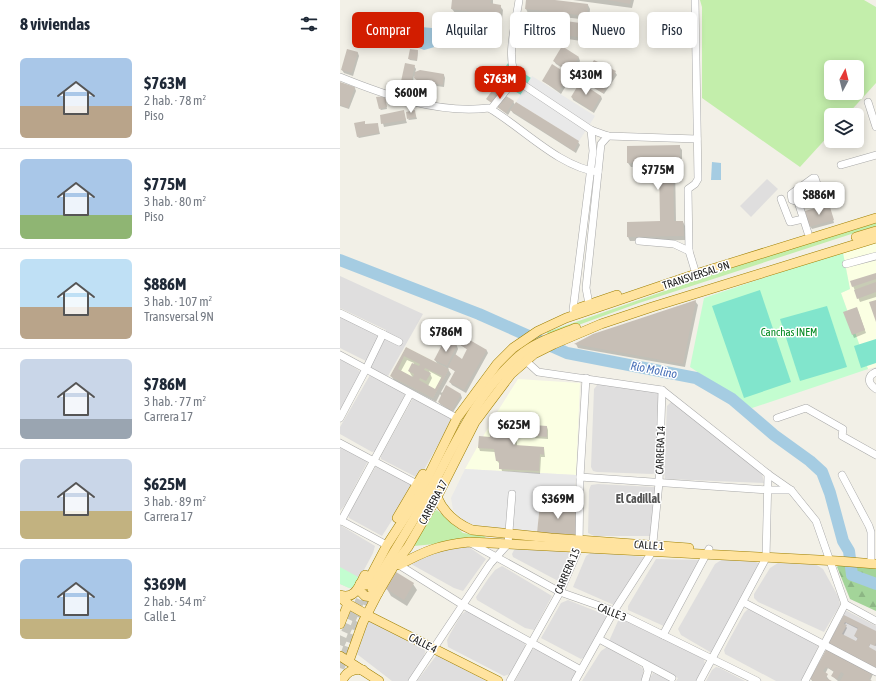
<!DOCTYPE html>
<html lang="es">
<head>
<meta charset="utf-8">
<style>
	body { margin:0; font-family:"Asap Condensed",sans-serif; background:#f6f6f7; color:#1f2937; height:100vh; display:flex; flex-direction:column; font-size:15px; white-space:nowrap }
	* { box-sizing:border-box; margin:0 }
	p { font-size:13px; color:#747a83 }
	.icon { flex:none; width:22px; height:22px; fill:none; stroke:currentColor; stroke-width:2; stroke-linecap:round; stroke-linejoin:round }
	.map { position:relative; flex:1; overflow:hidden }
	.sheet { display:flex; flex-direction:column; background:#fff; width:340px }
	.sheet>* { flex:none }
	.top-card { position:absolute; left:12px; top:12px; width:380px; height:36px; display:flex; gap:8px }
	.needle { width:26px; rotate:7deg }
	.controls { position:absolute; left:484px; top:60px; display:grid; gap:8px }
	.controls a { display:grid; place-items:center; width:40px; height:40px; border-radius:6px; background:#fff; box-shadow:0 2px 10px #0003; font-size:20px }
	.price { position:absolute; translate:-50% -34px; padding:0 9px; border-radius:8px; background:#fff; color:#222; font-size:13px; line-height:26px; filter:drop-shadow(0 1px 2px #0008) }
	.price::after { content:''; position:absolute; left:50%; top:24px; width:12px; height:9px; margin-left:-6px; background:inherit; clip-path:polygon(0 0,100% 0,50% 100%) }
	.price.selected { background:#d21d00; color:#fff }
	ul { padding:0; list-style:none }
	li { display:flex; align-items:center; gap:12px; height:100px; padding:0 20px }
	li+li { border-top:1px solid #e0e1e3 }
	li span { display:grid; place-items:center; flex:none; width:112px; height:80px; border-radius:6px; color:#555 }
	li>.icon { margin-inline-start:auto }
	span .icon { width:48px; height:48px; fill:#fffc; stroke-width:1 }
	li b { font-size:17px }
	h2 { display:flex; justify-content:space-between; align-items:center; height:48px; padding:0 20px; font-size:17px }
	.pill { padding:0 14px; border-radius:6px; background:#fff; box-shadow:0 2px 10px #0003; font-size:14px; line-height:36px }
	.pill.selected { background:#d21d00; color:#fff }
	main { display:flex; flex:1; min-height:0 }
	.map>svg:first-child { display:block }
	.residential { fill:#dfdede }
	.education { fill:#fbffe3 }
	.grass { fill:#c3eeab; fill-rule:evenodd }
	.forest { fill:url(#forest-firs) }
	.park { fill:#c3fdd0 }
	.pitch { fill:#81e5cc }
	.parking { fill:#e9e9e9 }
	.water { fill:#a5cce2 }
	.shadow { fill:#0003; fill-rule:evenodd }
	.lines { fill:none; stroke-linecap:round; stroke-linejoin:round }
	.river { stroke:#a5cce2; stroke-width:12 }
	.building { fill:#c7bfb6; fill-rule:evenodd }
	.major-tunnel { stroke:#c8c7bf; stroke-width:9; stroke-dasharray:9 4.5; stroke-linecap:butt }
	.minor-casing { stroke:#a8a8a8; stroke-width:8 }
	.major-casing { stroke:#9e7f00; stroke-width:10 }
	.minor { stroke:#fff; stroke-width:7 }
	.major { stroke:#ffe39f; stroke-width:9 }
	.labels { text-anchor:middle; stroke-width:3; stroke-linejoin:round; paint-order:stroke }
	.street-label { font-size:11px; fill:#212121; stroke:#fff }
	.park-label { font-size:11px; fill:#048a22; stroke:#fff }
	.water-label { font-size:12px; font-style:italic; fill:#466fb8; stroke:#fff }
	.neighbourhood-label { font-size:12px; font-weight:bold; fill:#545454; stroke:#fff }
</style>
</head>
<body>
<main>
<section class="sheet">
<h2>8 viviendas<svg class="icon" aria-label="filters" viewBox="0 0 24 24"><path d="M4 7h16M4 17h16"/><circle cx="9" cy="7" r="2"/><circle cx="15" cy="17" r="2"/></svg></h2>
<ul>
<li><span style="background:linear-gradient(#a9c7e8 60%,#b9a48a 0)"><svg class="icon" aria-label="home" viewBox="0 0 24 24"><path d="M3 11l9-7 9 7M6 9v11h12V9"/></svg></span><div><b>$763M</b><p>2 hab. · 78 m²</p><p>Piso</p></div></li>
<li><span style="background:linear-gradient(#a9c7e8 70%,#8fb573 0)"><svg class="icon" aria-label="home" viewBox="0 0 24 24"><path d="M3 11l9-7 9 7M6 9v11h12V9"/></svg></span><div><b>$775M</b><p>3 hab. · 80 m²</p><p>Piso</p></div></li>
<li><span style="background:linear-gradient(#bfe0f5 60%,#b9a48a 0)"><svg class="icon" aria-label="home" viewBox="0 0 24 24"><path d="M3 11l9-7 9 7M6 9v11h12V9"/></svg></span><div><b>$886M</b><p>3 hab. · 107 m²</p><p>Transversal 9N</p></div></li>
<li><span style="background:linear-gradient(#c9d6e8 75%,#9aa5b1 0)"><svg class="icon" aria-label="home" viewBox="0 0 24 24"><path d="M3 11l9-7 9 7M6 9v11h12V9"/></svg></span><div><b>$786M</b><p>3 hab. · 77 m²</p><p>Carrera 17</p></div></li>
<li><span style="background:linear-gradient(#c9d6e8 65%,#c2b280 0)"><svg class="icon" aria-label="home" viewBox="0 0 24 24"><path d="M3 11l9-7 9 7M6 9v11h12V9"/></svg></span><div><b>$625M</b><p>3 hab. · 89 m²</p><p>Carrera 17</p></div></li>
<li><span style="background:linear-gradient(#a9c7e8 75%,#c2b280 0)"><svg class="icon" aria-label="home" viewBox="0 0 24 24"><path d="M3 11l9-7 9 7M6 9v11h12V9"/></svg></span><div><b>$369M</b><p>2 hab. · 54 m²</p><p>Calle 1</p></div></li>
</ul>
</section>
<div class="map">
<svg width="536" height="681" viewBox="0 0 536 681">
	<defs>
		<pattern id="forest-firs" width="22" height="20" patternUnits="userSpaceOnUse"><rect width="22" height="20" fill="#a3d499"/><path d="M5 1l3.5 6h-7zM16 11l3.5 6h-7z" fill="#8cb684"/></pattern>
	</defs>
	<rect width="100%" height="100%" fill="#f2f0e7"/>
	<g class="residential">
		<path d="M427,179L438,189L411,217L400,206Z"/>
		<path d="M0,276L83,314L48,376L29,368L46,330L0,308Z"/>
		<path d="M0,310L41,336L26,361L0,348Z"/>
		<path d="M0,358L21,372L0,411Z"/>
		<path d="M33,374L65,392V395L36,451L32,452L0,434V427L30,375Z"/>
		<path d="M258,384L320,392L316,473L312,474L257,472L253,471L251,467L254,389Z"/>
		<path d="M73,398L112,418V420L81,475L76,477L41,459V456Z"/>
		<path d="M332,401L422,473L424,483L325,479L324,473L327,406Z"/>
		<path d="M0,447L28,461L5,505L0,511Z"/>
		<path d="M36,466L72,485L73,487L42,536L9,518L8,515Z"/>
		<path d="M258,484L314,487L317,489L311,536H254L248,533L249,490L251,485Z"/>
		<path d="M0,525L35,546L33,553L15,587L12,589L0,584Z"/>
		<path d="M123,547H129L146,559L123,591L114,588L71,564L96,550Z"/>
		<path d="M179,548L230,551L236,552L224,580L220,582L173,557L172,554L174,550Z"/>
		<path d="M252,552L304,557V560L274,605L233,587L246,556Z"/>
		<path d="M316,559L362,560L326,627L288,610V606Z"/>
		<path d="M383,559L414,561L420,564L373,653L370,652L341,635L338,629L375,564Z"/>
		<path d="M438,563L475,564L483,569L499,598L500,605L484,632L418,602L414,598V594L430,568Z"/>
		<path d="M162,566L212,596L194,630L185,628L137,600L136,597L148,579L155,570Z"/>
		<path d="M228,600L268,616L245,657L241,659L201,638L221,603Z"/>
		<path d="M410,607L478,644V647L462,681H436L385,654L384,650L388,642L404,613Z"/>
		<path d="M127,610L185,641V647L170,674L164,676L108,647L107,640L110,634L121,615Z"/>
		<path d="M505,610L536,626V665L491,643Z"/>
		<path d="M284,619L364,659L365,666L357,681H308L313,673L332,681H336L338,678L269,641L278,621Z"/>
		<path d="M30,621L86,649L83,659L68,681H52L17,654L28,622Z"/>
		<path d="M267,647L300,666L303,669V681H242L261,651Z"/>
		<path d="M195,648L235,669L236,673L231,681H175L191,651Z"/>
		<path d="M96,656H100L146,681H77Z"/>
		<path d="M376,667L380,668L405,681H366L372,670Z"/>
	</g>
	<g class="education">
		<path d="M536,242V367L528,369L501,293L510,289L503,253Z"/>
		<path d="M66,347L109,369L93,398L50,376Z"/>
		<path d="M178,379L240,383L236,475L125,469L154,417Z"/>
	</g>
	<g class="grass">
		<path d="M360,0H524L536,7V83L507,115H491V133L460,167L362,98V7ZM491,67H517V93H491Z"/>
		<path d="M536,221V226L299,303L208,336L207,332L391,268Z"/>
		<path d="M97,510L123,533L144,536L147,539L74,546L93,512Z"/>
	</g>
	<path class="forest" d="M499,564L536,567V611L510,599L497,567Z"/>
	<g class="park">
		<path d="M503,253L510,289L501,293L528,369L412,408L350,367L364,298L483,258Z"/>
		<path d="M0,567L20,578L15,587L9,588L0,584Z"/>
	</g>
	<g class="pitch">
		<path d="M168,63L191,78L181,95L157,80Z"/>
		<path d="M420,290L451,382L404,398L372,306Z"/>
		<path d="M487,306L507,367L460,381L440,319Z"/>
		<path d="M536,339V363L521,368L514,346Z"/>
	</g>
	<g class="parking">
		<path d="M192,76L255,116L239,141L176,102Z"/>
		<path d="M125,469L236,475L234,507L200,504L197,533L136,526L124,521L113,510L111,498Z"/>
	</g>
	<g class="water">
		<path d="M81,27L92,28L101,35V41L98,46L84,50L79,48L74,36L76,30Z"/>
		<path d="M372,162L381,163V180H371Z"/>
	</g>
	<g class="shadow">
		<path d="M113,0H153V5L160,6L163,10L162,20L115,13L112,9Z"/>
		<path d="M187,0H207L248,5L250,9L249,20L188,13L186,9Z"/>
		<path d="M233,0H294L292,8Z"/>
		<path d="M187,29L210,34L212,37L208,44L204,42L203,43Z"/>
		<path d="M285,30L287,34L285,47L220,38L217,34Z"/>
		<path d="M222,48L239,58L240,61L232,74L216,64L214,61Z"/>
		<path d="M8,50L18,53L19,56L13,76L4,73L2,70Z"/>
		<path d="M78,51L77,61L70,60L69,59Z"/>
		<path d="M74,66L76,69L75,74L104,75L105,78L104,87L81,84L74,76L71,91L63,89L61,86Z"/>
		<path d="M212,66L229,76L230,79L221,94L203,81Z"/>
		<path d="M275,72L277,75L264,94L254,88L253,86L256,81L247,73Z"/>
		<path d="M0,83L15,88L16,91L9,109L0,106Z"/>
		<path d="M261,96L262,99L254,113L233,100L232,97Z"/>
		<path d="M45,99L47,109L41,110L40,109Z"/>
		<path d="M147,99L173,101L175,105L238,142L240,145L236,153L173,113L171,110L168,115Z"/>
		<path d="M63,112L67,123L44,127L41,116Z"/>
		<path d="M75,113L77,119L69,120L68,119Z"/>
		<path d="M25,126H38L40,134L19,138L18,137Z"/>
		<path d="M339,146L342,150V164H335L336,222H343L345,226V240L290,241L288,237V223L321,222L320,166L291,167L288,163Z"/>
		<path d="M490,208L494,223L472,229L470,226Z"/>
		<path d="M536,274V297L520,302L513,286Z"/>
		<path d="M355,301L358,305L345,367L238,348L236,344Z"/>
		<path d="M518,311L526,333L514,338L504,312Z"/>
		<path d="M122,336L147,351L148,353L126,393L112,385L110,382L116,372L109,367L108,369L111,374L101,392L102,393L106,387L121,395L122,398L113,412L100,404L99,402L102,397L100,394L96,402L54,380L51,376L66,348L98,365L95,360L105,340L117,346L118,349L115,356L123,360L128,350L118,343ZM67,360L74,363L69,371L73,378L61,371ZM89,371L102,378L95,390L88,386L92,378Z"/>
		<path d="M207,427L208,430V439L177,437V446L204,448L205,457H201L200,474L162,471L160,464L157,461L155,452L140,451L139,448L151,438Z"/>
		<path d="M73,584L77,590L67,606L51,596L47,589Z"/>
		<path d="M504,616L536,632V646L531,643L528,648L536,652V668L490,645ZM506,623L518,629L515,636L518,639L516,642L503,636L507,628L505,625Z"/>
		<path d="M487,650L533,674L530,681H498L492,676L494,672L488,668L485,674L490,681H472L471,679Z"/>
	</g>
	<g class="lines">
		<path class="river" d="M0,260L139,314L227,353L356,378L392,399L434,435L470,461L482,472L490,493L503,541L509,551L512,575L536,584"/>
	</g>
	<g class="building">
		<path d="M112,0H151L150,3L161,5L160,16L111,9Z"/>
		<path d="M186,0H215L248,4L247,16L185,9Z"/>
		<path d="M267,0H291L290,4Z"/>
		<path d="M218,20L285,29L283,43L216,34Z"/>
		<path d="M191,21L202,25L201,27L211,33L206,42L194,36L195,35L186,29Z"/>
		<path d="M222,46L239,57L230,72L213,61Z"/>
		<path d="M7,49L18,52L12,73L1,70Z"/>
		<path d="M70,49L78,50L77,60L68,59Z"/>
		<path d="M254,60L276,71L263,93L252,86L256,79L246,73Z"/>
		<path d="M65,63L75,65L70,88L60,86Z"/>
		<path d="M212,64L229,75L219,91L202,81Z"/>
		<path d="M80,70L104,74L103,85L78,81L74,78L75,72Z"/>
		<path d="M0,82L15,87L8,108L0,105Z"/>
		<path d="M240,82L261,96L252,111L231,97Z"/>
		<path d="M154,88L174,101L166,113L146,99Z"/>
		<path d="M45,96L47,107L39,109L36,97Z"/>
		<path d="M176,102L239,141L234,151L170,110Z"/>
		<path d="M64,110L66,120L41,124L40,115Z"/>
		<path d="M75,110L76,117L67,119L66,112Z"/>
		<path d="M25,121V124L38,123L39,133L17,137L14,123Z"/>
		<path d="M340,145V160H333L334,221H343L344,236L287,237V222L320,221L319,163H287V146Z"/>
		<path d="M489,204L494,220L469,227L465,211Z"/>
		<path d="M536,273V279L512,287L510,281Z"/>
		<path d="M536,282V292L517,299L514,290Z"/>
		<path d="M356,300L343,364L234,344L253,334Z"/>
		<path d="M536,300V322L529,302Z"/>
		<path d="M517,307L525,330L512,335L503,312Z"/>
		<path d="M121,335L147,350L124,390L109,382L115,371L108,367L115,354L122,359L127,349L117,343Z"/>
		<path d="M105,339L117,345L107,366L94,360Z"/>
		<path d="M66,347L109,369L93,398L50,376ZM64,356L80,364L79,366L72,363L68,371L74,374L73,377L58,369ZM85,368L102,376L95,389L79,380L80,378L86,381L91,373L84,370Z"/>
		<path d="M106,385L121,394L112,411L98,402Z"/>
		<path d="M151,422L207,426V437L176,434L175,445L204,447V455L200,454L199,471L159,469V461H156L154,449L138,448L139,436L150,437Z"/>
		<path d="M200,504L238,507L237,535L197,533Z"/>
		<path d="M56,572L74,583L64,600L46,589Z"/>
		<path d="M504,615L536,631V643L535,646L530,644L529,647L536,651V668L488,644ZM505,622L518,628L514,636L518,638L516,641L502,634L507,625L504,624Z"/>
		<path d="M487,648L533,671L529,679L532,681H500L504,674L501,672L497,679L491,676L494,671L486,667L483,671L488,674L486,678L492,681H474L470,679Z"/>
	</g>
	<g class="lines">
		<g class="major-tunnel">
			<path d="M0,645L26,587"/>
			<path d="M0,668L19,616L31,590"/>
		</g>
		<g class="minor-casing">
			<g id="minor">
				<path d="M179,0C176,24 162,66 182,84L251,130L268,136L357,139"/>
				<path d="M355,0L358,179L355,184L348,189L349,251L356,274"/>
				<path d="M0,77C47,96 98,114 149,108C183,128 219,167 258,172"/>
				<path d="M528,102L536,127"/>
				<path d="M151,109L176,78"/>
				<path d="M501,165L536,155"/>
				<path d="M473,178H475L479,190L477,195L458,202L452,200L451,194Z"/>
				<path d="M441,199L450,222L463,219"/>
				<path d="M458,202L468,233"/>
				<path d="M299,241L334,244L349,251"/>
				<path d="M506,264L536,256"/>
				<path d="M249,304L246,288L261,144L268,136"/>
				<path d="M233,310L253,151L251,130"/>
				<path d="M0,313L59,342"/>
				<path d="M0,355L117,418"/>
				<path d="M186,361L198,372L322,390L428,474L451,490L476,521L505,604L536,621"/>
				<path d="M536,372C527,376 527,383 536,389"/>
				<path d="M0,418L26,369L43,334"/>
				<path d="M437,418L466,408L503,429L502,436L536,455"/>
				<path d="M0,443L77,484"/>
				<path d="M502,475L529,526L531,532V564"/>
				<path d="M240,477L429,490H451"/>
				<path d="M0,520L43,543"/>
				<path d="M1,521L70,394"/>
				<path d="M129,542L220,592L274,611L417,681"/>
				<path d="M59,565L123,605L241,670"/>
				<path d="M403,602L536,672"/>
				<path d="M323,635L369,549"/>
				<path d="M259,639L332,678"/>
				<path d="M72,681L150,564L168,544L172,494"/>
				<path d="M170,681L220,592L239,548L240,477L246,378"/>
				<path d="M235,681L274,611L312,552L319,483L322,390"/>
				<path d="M305,681L308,671L306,665"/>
				<path d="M360,681L426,558L428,474"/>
				<path d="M465,681L505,604"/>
			</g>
		</g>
		<g class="major-casing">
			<g id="major">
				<path d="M516,237L536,231"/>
				<path d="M236,309L277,295"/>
				<path d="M97,497C104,513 115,523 132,530L211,538L349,548"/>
				<path d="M57,518L83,474"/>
				<path d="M55,564L59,565C85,551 99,545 129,542L498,561L536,564"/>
				<path d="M20,584V591L25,596L32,597L38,593"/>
				<path d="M26,585L47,545L78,497L117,418L157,364L173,348L198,331L226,318L356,274L536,218"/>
				<path d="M32,589C49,559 68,530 85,500C112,451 135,394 179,356C195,342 216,336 236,328"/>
				<path d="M0,595C15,600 19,586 25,575"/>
				<path d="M0,597L8,604L31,617L158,681"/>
				<path d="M0,624L8,604"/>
				<path d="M0,656L39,681"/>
				<path d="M9,661L23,622L38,593L55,564L68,547L97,497L135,422L171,374L194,354L214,344L261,324L312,307L536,238"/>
				<path d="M2,681C6,672 13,668 23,670"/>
			</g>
		</g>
		<use href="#minor" class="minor"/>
		<use href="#major" class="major"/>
	</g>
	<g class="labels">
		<g class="street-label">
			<text transform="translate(356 275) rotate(-18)" y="4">TRANSVERSAL 9N</text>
			<text transform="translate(320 450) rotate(-88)" y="4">CARRERA 14</text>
			<text transform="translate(93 502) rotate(-62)" y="4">CARRERA 17</text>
			<text transform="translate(309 545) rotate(4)" y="4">CALLE 1</text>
			<text transform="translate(227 571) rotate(-67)" y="4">CARRERA 15</text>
			<text transform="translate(272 612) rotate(22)" y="4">CALLE 3</text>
			<text transform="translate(83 643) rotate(27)" y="4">CALLE 4</text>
		</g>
		<g class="park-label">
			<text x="449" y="336">Canchas INEM</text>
		</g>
		<g class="water-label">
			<text transform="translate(314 370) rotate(11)" y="4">Río Molino</text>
		</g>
		<g class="neighbourhood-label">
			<text x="298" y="503">El Cadillal</text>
		</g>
	</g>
</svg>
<div class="controls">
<a><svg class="needle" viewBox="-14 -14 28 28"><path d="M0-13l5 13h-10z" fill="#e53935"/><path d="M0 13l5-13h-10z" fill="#747a83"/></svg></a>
<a><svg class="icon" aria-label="layers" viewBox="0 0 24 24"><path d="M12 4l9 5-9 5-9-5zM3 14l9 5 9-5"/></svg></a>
</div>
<b class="price" style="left:246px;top:96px">$430M</b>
<b class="price selected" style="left:160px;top:100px">$763M</b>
<b class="price" style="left:71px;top:114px">$600M</b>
<b class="price" style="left:318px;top:191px">$775M</b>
<b class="price" style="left:479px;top:216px">$886M</b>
<b class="price" style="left:106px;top:353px">$786M</b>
<b class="price" style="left:174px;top:446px">$625M</b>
<b class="price" style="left:218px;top:520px">$369M</b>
<div class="top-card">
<a class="pill selected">Comprar</a>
<a class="pill">Alquilar</a>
<a class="pill">Filtros</a>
<a class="pill">Nuevo</a>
<a class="pill">Piso</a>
</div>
</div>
</main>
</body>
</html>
